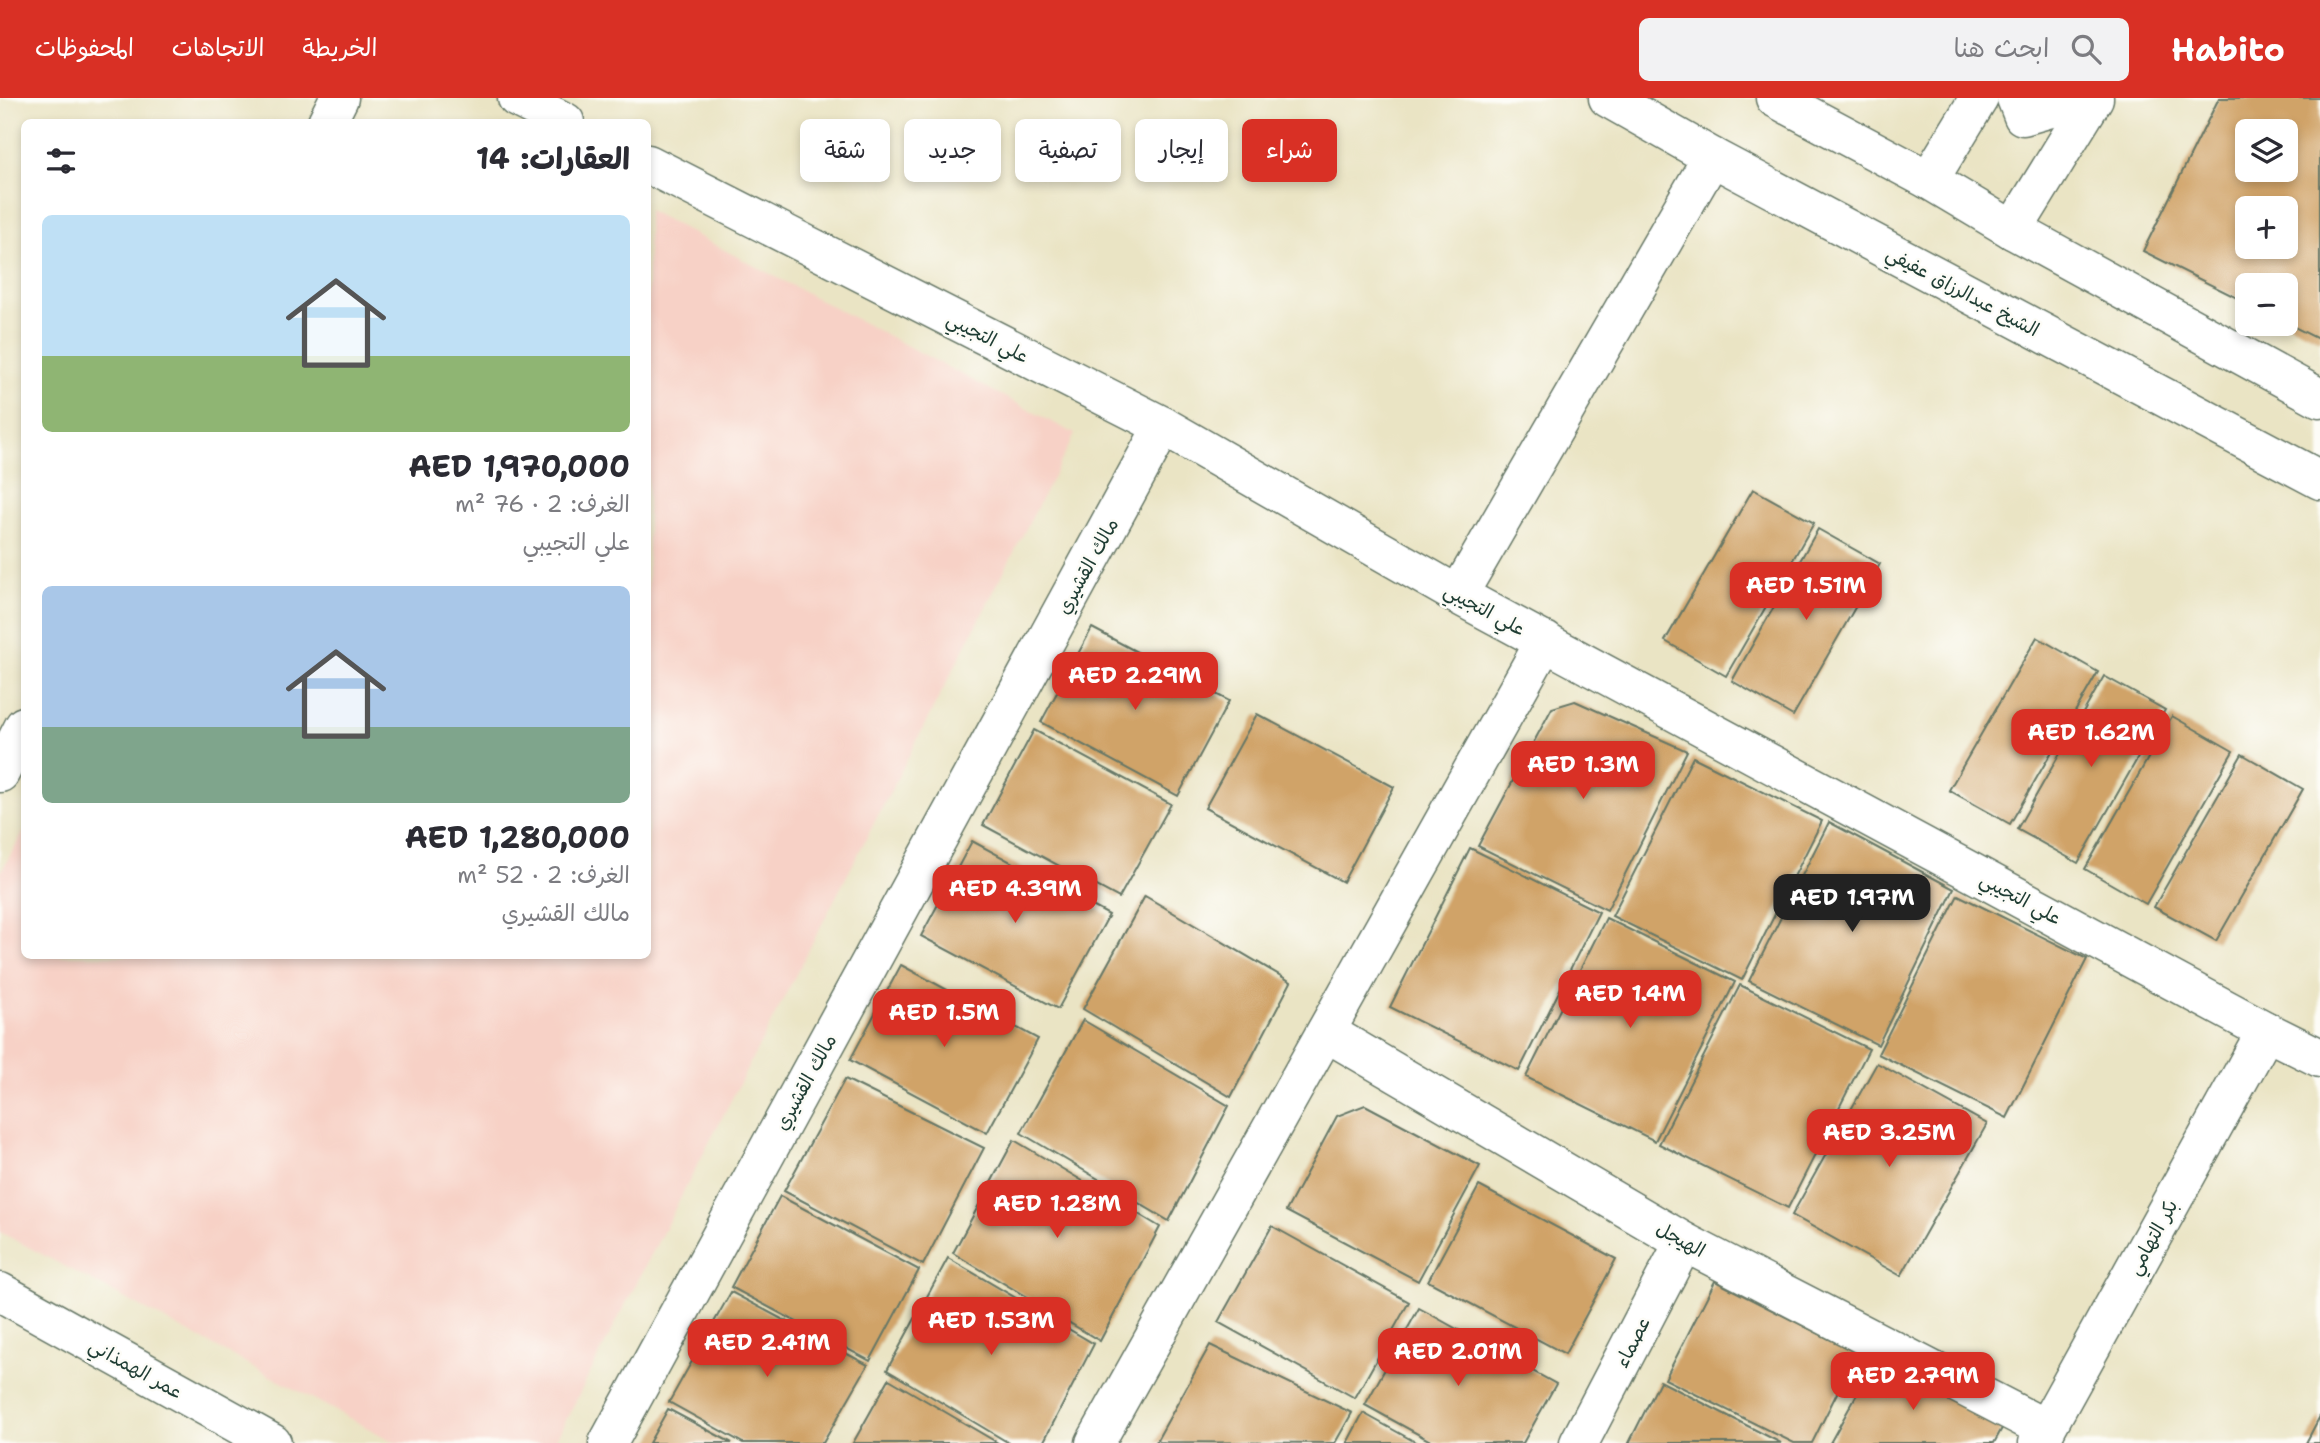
<!DOCTYPE html>
<html lang="ar">
<head>
<meta charset="utf-8">
<style>
	body { margin:0; font-family:"Shantell Sans","Playpen Sans Arabic",sans-serif; background:#f2f2f3; color:#2b2b33; direction:rtl; height:100vh; display:flex; flex-direction:column; font-size:26px; white-space:nowrap }
	* { box-sizing:border-box; margin:0 }
	p { font-size:23px; color:#7c7c81 }
	.icon { flex:none; width:38px; height:38px; fill:none; stroke:currentColor; stroke-width:2; stroke-linecap:round; stroke-linejoin:round }
	.map { position:relative; flex:1; overflow:hidden; direction:ltr }
	.details { position:absolute; left:21px; top:21px; width:630px; height:840px; display:flex; flex-direction:column; background:#fff; border-radius:10px; box-shadow:0 4px 10px #0003; direction:rtl }
	.details>* { flex:none }
	.hud { position:absolute; left:672px; top:21px; width:665px; height:63px; direction:rtl; display:flex; gap:14px }
	.controls { position:absolute; left:2235px; top:21px; display:grid; gap:14px }
	.controls a { display:grid; place-items:center; width:63px; height:63px; border-radius:10px; background:#fff; box-shadow:0 4px 10px #0003; font-size:35px }
	.price { position:absolute; translate:-50% -60px; padding:0 16px; border-radius:14px; background:#d93025; color:#fff; font-size:23px; line-height:46px; filter:drop-shadow(0 2px 4px #0008) }
	.price::after { content:''; position:absolute; left:50%; top:42px; width:21px; height:16px; margin-left:-10px; background:inherit; clip-path:polygon(0 0,100% 0,50% 100%) }
	.price.active { background:#222; color:#fff }
	ul { padding:0; list-style:none }
	li { display:grid; align-content:center; gap:14px; height:371px; padding:0 21px }
	li span { display:grid; place-items:center; height:217px; border-radius:10px; color:#555 }
	li>.icon { margin-inline-start:auto }
	span .icon { width:126px; height:126px; fill:#fffc; stroke-width:1 }
	li b { font-size:30px }
	h2 { display:flex; justify-content:space-between; align-items:center; height:84px; padding:0 21px; font-size:30px }
	.pill { padding:0 24px; border-radius:10px; background:#fff; box-shadow:0 4px 10px #0003; font-size:24px; line-height:63px }
	.pill.active { background:#d93025; color:#fff }
	header { display:flex; align-items:center; gap:42px; box-sizing:border-box; height:98px; padding:0 35px; background:#d93025; color:#fff }
	header strong { font-size:33px }
	nav { display:flex; gap:38px; margin-inline-start:auto; font-size:24px }
	.search { width:490px; height:63px; background:#f2f2f3; display:flex; align-items:center; gap:18px; box-sizing:border-box; padding:0 24px; border-radius:10px; color:#7c7c81; font-size:26px }
	.map>svg:first-child { display:block }
	.built { fill:#f7d1c6 }
	.building { fill:#d0a367; fill-rule:evenodd }
	.lines { fill:none; stroke-linecap:round; stroke-linejoin:round }
	.street-casing { stroke:#676; stroke-width:41 }
	.street { stroke:#fff; stroke-width:38 }
	.labels { text-anchor:middle; stroke-width:5; stroke-linejoin:round; paint-order:stroke }
	.street-label { font-size:19px; fill:#1f3d34; stroke:#fdfcf7 }
</style>
</head>
<body>
<header>
<strong>Habito</strong>
<div class="search"><svg class="icon" aria-label="search" viewBox="0 0 24 24"><circle cx="10" cy="10" r="6"/><path d="M15 15l6 6"/></svg>ابحث هنا</div>
<nav><a>الخريطة</a><a>الاتجاهات</a><a>المحفوظات</a></nav>
</header>
<div class="map">
<svg width="2320" height="1345" viewBox="0 0 2320 1345">
	<rect width="100%" height="100%" fill="#fdfcf7"/>
	<filter id="ink" filterUnits="userSpaceOnUse"><feTurbulence type="fractalNoise" baseFrequency=".0143" numOctaves="2"/><feDisplacementMap in="SourceGraphic" scale="14" xChannelSelector="R" yChannelSelector="G"/><feConvolveMatrix kernelMatrix="1 2 1 2 8 2 1 2 1" color-interpolation-filters="sRGB"/></filter>
	<filter id="wash" filterUnits="userSpaceOnUse"><feTurbulence type="fractalNoise" baseFrequency=".00686" numOctaves="4" result="noise"/><feDisplacementMap in="SourceGraphic" scale="28" xChannelSelector="R" yChannelSelector="G"/><feGaussianBlur stdDeviation="1.57" result="paint"/><feColorMatrix in="noise" values="0 0 0 0 0 0 0 0 0 0 0 0 0 0 0 0 0 1.4 0 .05"/><feComposite in="paint" operator="in"/></filter>
	<g filter="url(#wash)">
		<rect width="100%" height="100%" fill="#eae4c4"/>
		<path class="built" d="M648,112L1075,336L554,1345H396L0,1134V775L24,733V858H648Z"/>
		<g id="blocks">
			<g class="building">
				<path d="M2219,0H2320V242L2286,225V187H2247V205L2143,153ZM2247,33H2286V72H2247ZM2247,110H2286V149H2247Z"/>
				<path d="M1753,391L1814,425L1726,578L1665,543Z"/>
				<path d="M1818,431L1880,466L1793,618L1732,583Z"/>
				<path d="M1092,530L1229,603L1178,698L1041,624Z"/>
				<path d="M2037,539L2098,574L2010,726L1949,692Z"/>
				<path d="M2104,578L2165,612L2078,765L2017,731Z"/>
				<path d="M1575,603L1687,653L1607,812L1478,748L1552,610Z"/>
				<path d="M1257,616L1394,689L1343,784L1205,710Z"/>
				<path d="M2172,618L2233,653L2146,806L2085,771Z"/>
				<path d="M1034,632L1171,706L1119,800L983,727Z"/>
				<path d="M2242,656L2303,691L2216,843L2154,809Z"/>
				<path d="M1693,659L1822,723L1742,882L1612,818Z"/>
				<path d="M1829,724L1954,791L1878,947L1749,883Z"/>
				<path d="M972,743L1109,817L1058,911L921,838Z"/>
				<path d="M1470,750L1599,814L1519,973L1390,909Z"/>
				<path d="M1958,797L2087,861L2007,1020L1878,956Z"/>
				<path d="M1145,798L1291,884L1231,999L1083,911Z"/>
				<path d="M1606,820L1735,884L1655,1043L1526,979Z"/>
				<path d="M901,867L1038,941L987,1035L850,962Z"/>
				<path d="M1740,887L1869,951L1788,1110L1659,1046Z"/>
				<path d="M1083,922L1229,1008L1169,1123L1021,1035Z"/>
				<path d="M1877,965L1987,1026L1901,1178L1792,1117Z"/>
				<path d="M845,981L984,1050L923,1167L784,1093Z"/>
				<path d="M1365,1007L1480,1068L1418,1183L1286,1113L1337,1018Z"/>
				<path d="M1014,1042L1160,1129L1100,1243L953,1155Z"/>
				<path d="M1479,1088L1616,1161L1565,1256L1428,1183Z"/>
				<path d="M780,1098L919,1172L870,1263L731,1189Z"/>
				<path d="M1272,1128L1409,1204L1355,1300L1218,1224Z"/>
				<path d="M948,1160L1094,1246L1043,1345H1009L887,1272Z"/>
				<path d="M1715,1183L1857,1255L1812,1345H1794L1665,1281Z"/>
				<path d="M731,1194L868,1267L823,1345H743L669,1304Z"/>
				<path d="M1419,1210L1556,1286L1523,1345H1434L1365,1307Z"/>
				<path d="M1210,1247L1352,1315L1335,1345L1156,1344Z"/>
				<path d="M1879,1256L2007,1321L1994,1345H1830Z"/>
				<path d="M889,1281L998,1345H853Z"/>
				<path d="M1660,1283L1781,1345H1629Z"/>
				<path d="M668,1311L732,1345H649Z"/>
				<path d="M1363,1315L1417,1345H1347Z"/>
				<path d="M2320,1318V1345H2306Z"/>
			</g>
		</g>
	</g>
	<g filter="url(#ink)">
		<use href="#blocks" fill-opacity="0" stroke="#676" stroke-width="2"/>
		<g class="lines">
			<g class="street-casing">
				<g id="street">
					<path d="M517,0L565,24"/>
					<path d="M1608,0L1712,59L2320,382"/>
					<path d="M1775,0L1929,82L2013,132L2320,300"/>
					<path d="M2016,0L2023,18L2086,0"/>
					<path d="M327,24L339,0"/>
					<path d="M648,66L1163,328L1458,497L2266,933L2320,960"/>
					<path d="M1929,82L1979,0"/>
					<path d="M2013,132L2094,0"/>
					<path d="M1458,497L1712,59"/>
					<path d="M0,675L24,628"/>
					<path d="M1326,934L1684,1144L2046,1331"/>
					<path d="M0,1194L272,1345"/>
					<path d="M608,1345L1163,328"/>
					<path d="M1095,1345L1545,543"/>
					<path d="M1579,1345L1684,1144"/>
					<path d="M2038,1345L2266,933"/>
				</g>
			</g>
			<use href="#street" class="street"/>
		</g>
	</g>
	<g class="labels">
		<g class="street-label">
			<text transform="translate(1963 193) rotate(28)" y="7">الشيخ عبدالرزاق عفيفي</text>
			<text transform="translate(988 239) rotate(27)" y="7">علي التجيبي</text>
			<text transform="translate(1087 468) rotate(-61)" y="7">مالك القشيري</text>
			<text transform="translate(1485 511) rotate(28)" y="7">علي التجيبي</text>
			<text transform="translate(2021 800) rotate(28)" y="7">علي التجيبي</text>
			<text transform="translate(805 984) rotate(-61)" y="7">مالك القشيري</text>
			<text transform="translate(2152 1139) rotate(-61)" y="7">بكر التهامي</text>
			<text transform="translate(1681 1141) rotate(29)" y="7">الهيجل</text>
			<text transform="translate(1632 1244) rotate(-63)" y="7">عصماء</text>
			<text transform="translate(136 1270) rotate(29)" y="7">عمر الهمذاني</text>
		</g>
	</g>
</svg>
<div class="controls">
<a><svg class="icon" aria-label="layers" viewBox="0 0 24 24"><path d="M12 4l9 5-9 5-9-5zM3 14l9 5 9-5"/></svg></a>
<a>+</a>
<a>−</a>
</div>
<b class="price" style="left:1806px;top:524px">AED 1.51M</b>
<b class="price" style="left:1135px;top:614px">AED 2.29M</b>
<b class="price" style="left:2091px;top:671px">AED 1.62M</b>
<b class="price" style="left:1583px;top:703px">AED 1.3M</b>
<b class="price" style="left:1015px;top:827px">AED 4.39M</b>
<b class="price active" style="left:1852px;top:836px">AED 1.97M</b>
<b class="price" style="left:1630px;top:932px">AED 1.4M</b>
<b class="price" style="left:944px;top:951px">AED 1.5M</b>
<b class="price" style="left:1889px;top:1071px">AED 3.25M</b>
<b class="price" style="left:1057px;top:1142px">AED 1.28M</b>
<b class="price" style="left:991px;top:1259px">AED 1.53M</b>
<b class="price" style="left:767px;top:1281px">AED 2.41M</b>
<b class="price" style="left:1458px;top:1290px">AED 2.01M</b>
<b class="price" style="left:1913px;top:1314px">AED 2.79M</b>
<div class="hud">
<a class="pill active">شراء</a>
<a class="pill">إيجار</a>
<a class="pill">تصفية</a>
<a class="pill">جديد</a>
<a class="pill">شقة</a>
</div>
<section class="details">
<h2>العقارات: 14<svg class="icon" aria-label="filters" viewBox="0 0 24 24"><path d="M4 7h16M4 17h16"/><circle cx="9" cy="7" r="2"/><circle cx="15" cy="17" r="2"/></svg></h2>
<ul>
<li><span style="background:linear-gradient(#bfe0f5 65%,#8fb573 0)"><svg class="icon" aria-label="home" viewBox="0 0 24 24"><path d="M3 11l9-7 9 7M6 9v11h12V9"/></svg></span><div><b>AED 1,970,000</b><p>الغرف: 2 · 76 m²</p><p>علي التجيبي</p></div></li>
<li><span style="background:linear-gradient(#a9c7e8 65%,#7fa58c 0)"><svg class="icon" aria-label="home" viewBox="0 0 24 24"><path d="M3 11l9-7 9 7M6 9v11h12V9"/></svg></span><div><b>AED 1,280,000</b><p>الغرف: 2 · 52 m²</p><p>مالك القشيري</p></div></li>
</ul>
</section>
</div>
</body>
</html>
